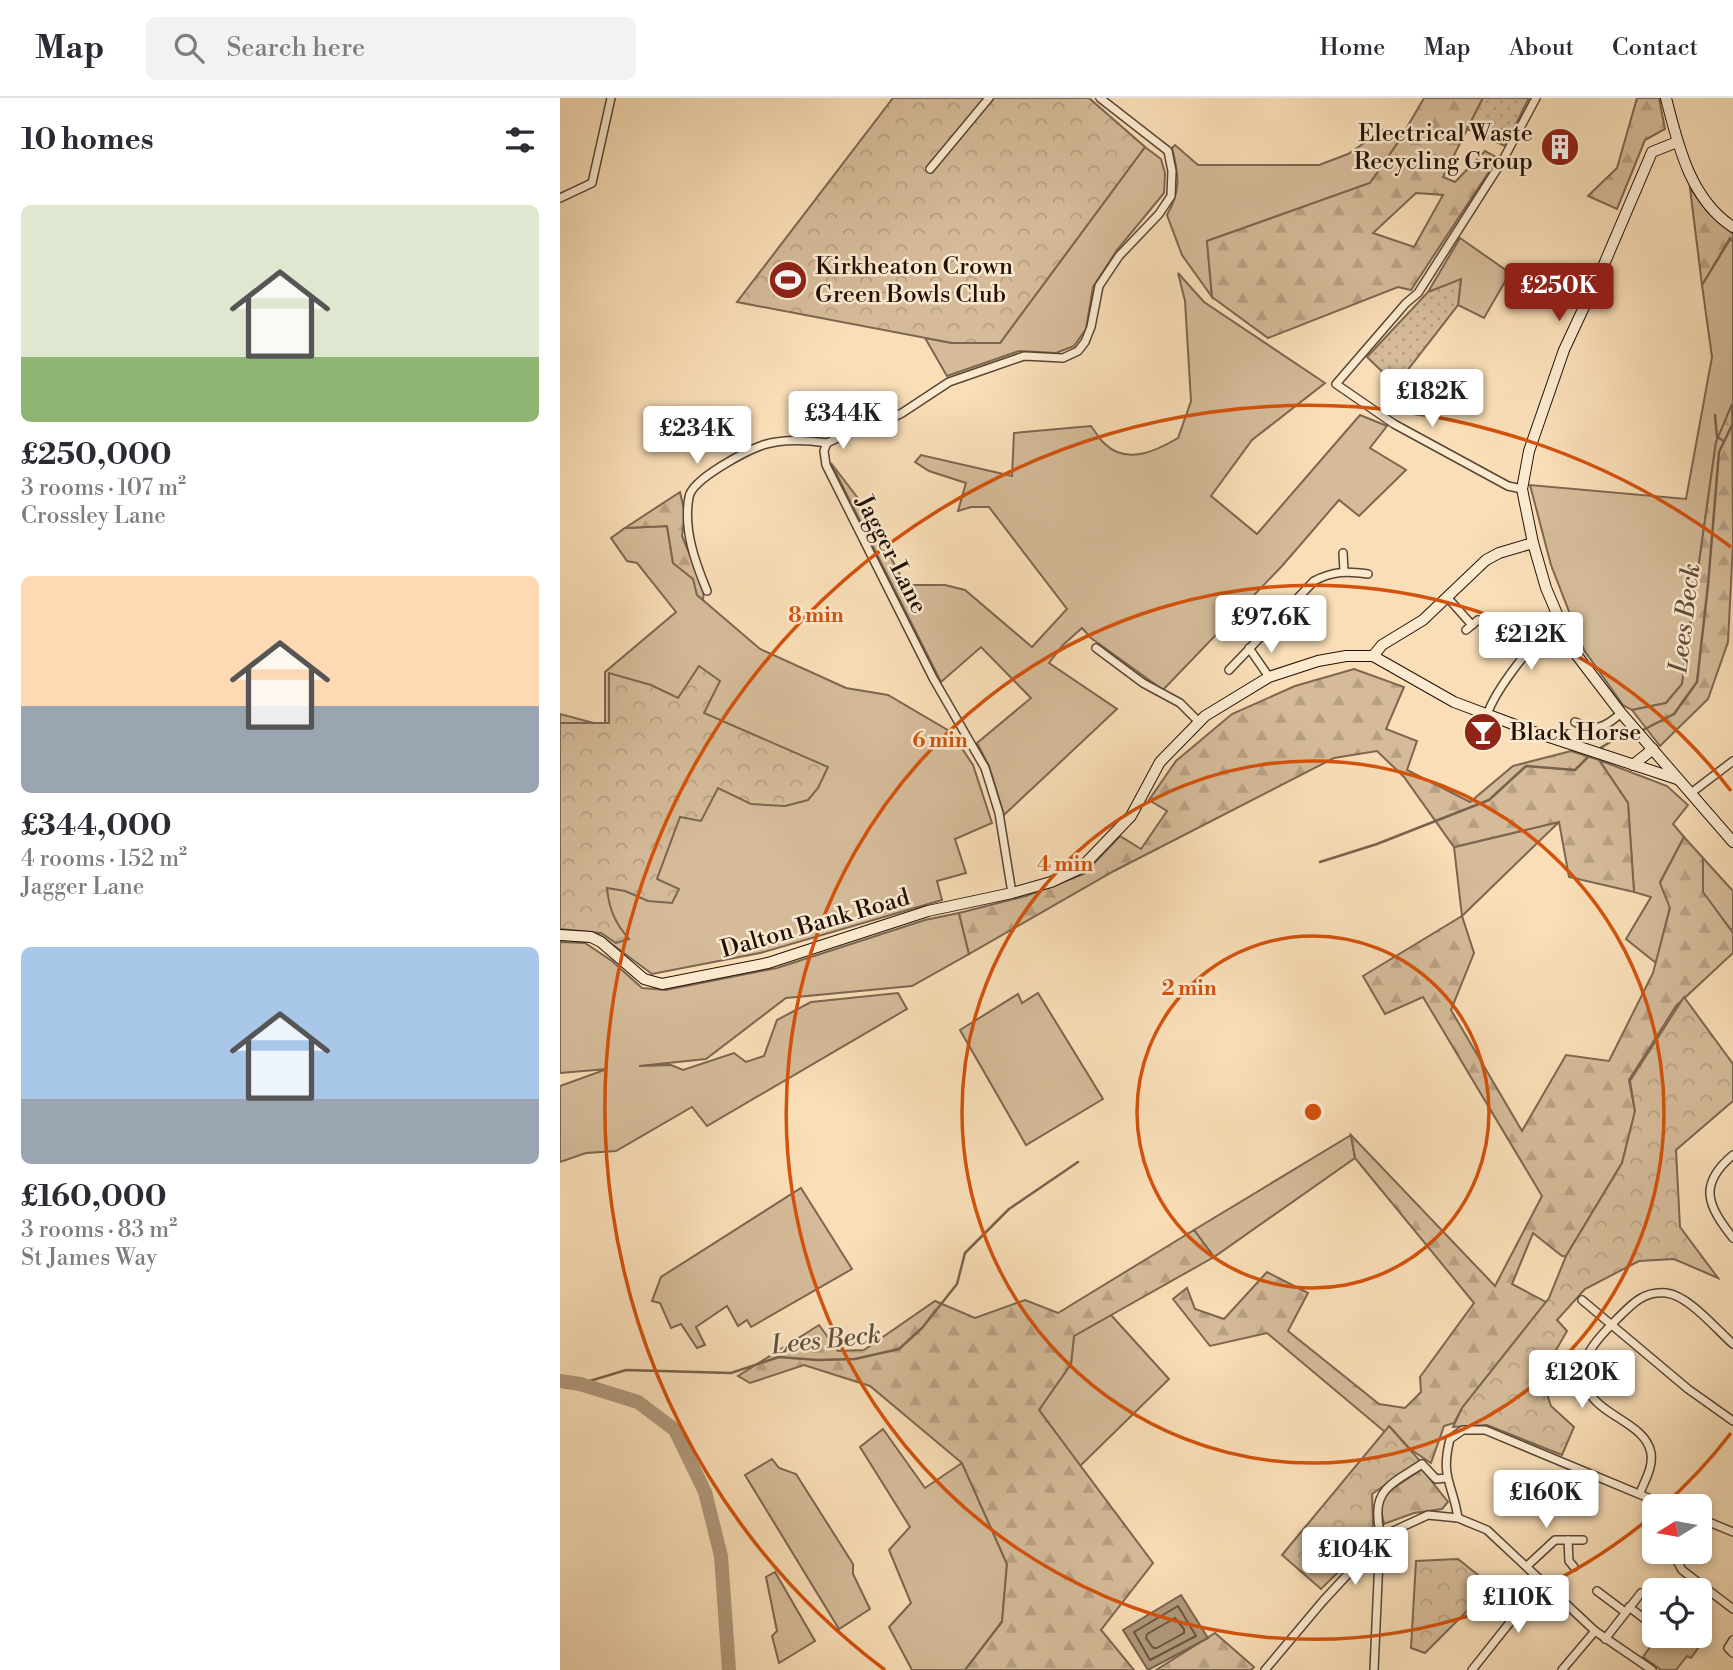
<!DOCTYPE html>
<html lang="en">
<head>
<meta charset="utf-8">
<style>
	body { margin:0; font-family:"Libre Bodoni",serif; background:#f2f2f3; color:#2b2b33; height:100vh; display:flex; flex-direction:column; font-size:26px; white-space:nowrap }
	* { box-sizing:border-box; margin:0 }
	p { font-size:23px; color:#7c7c81 }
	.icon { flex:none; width:38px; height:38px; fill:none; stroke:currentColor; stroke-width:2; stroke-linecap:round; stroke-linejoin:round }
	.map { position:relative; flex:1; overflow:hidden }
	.panel { display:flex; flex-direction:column; background:#fff; width:560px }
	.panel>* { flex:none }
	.needle { width:46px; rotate:259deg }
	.controls { position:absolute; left:1082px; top:1396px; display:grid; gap:14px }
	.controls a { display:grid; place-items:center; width:70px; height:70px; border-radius:10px; background:#fff; box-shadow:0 4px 10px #0003; font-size:35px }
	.price { position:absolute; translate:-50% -60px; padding:0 16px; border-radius:7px; background:#fff; color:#222; font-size:23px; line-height:46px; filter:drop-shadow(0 2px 4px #0008) }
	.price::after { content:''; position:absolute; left:50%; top:42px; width:21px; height:16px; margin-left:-10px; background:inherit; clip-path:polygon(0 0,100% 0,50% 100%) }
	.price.selected { background:#8f2418; color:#fff }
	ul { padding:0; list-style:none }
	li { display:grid; align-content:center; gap:14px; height:371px; padding:0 21px }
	li span { display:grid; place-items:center; height:217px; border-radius:10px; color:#555 }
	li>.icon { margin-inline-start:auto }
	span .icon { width:126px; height:126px; fill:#fffc; stroke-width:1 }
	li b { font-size:30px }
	h2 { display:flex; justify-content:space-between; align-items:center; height:84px; padding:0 21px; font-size:30px }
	header { display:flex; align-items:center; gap:42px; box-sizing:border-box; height:98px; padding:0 35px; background:#fff; border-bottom:2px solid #e1e1e2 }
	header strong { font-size:33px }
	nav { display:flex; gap:38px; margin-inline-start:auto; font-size:24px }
	.search { width:490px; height:63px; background:#f2f2f3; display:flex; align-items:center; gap:18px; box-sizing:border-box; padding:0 24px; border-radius:10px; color:#7c7c81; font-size:26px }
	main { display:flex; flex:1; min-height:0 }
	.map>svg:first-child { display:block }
	.grass { fill:#d5bb99; stroke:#7c6650; stroke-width:2 }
	.forest { fill:url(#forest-firs); stroke:#7c6650; stroke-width:2; fill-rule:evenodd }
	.park { fill:url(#park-crowns); stroke:#7c6650; stroke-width:2 }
	.garden { fill:url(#garden-dots); stroke:#7c6650; stroke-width:2 }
	.water { fill:#b0987b; stroke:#78624d; stroke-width:2 }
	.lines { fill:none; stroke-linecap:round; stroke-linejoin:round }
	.shore { stroke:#6a5441; stroke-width:2 }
	.stream { stroke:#78624d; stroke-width:2.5 }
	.river { stroke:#b0987b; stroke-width:14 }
	.street-casing { stroke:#584433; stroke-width:10 }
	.secondary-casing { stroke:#231107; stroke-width:12 }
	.street { stroke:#fbead0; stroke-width:7 }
	.secondary { stroke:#fbead0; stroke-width:10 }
	.ring { fill:none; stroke:#d4520c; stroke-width:3.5 }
	.labels { text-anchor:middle; stroke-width:5; stroke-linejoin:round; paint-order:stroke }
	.poi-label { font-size:24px; fill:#231107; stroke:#fbead0; text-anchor:start }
	.street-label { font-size:24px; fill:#231107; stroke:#fbead0 }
	.water-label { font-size:26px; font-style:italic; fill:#624e3b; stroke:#fbead0 }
	.centre { fill:#d4520c; stroke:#fbead0; stroke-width:3.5 }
	.ring-label { font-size:21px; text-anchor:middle; font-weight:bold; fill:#d4520c; stroke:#fbead0; stroke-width:5; stroke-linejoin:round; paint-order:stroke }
</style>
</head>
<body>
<header>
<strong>Map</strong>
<div class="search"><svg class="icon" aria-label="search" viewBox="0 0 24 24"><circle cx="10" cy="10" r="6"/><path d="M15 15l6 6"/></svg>Search here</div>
<nav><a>Home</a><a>Map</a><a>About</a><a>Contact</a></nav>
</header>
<main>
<section class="panel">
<h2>10 homes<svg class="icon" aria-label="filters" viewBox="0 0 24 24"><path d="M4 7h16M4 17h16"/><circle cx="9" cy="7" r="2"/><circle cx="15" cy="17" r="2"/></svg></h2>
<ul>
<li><span style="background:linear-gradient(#dfe7d0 70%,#8fb573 0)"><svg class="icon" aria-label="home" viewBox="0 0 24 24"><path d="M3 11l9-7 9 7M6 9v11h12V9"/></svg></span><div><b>£250,000</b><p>3 rooms · 107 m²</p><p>Crossley Lane</p></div></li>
<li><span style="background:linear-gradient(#ffd9b3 60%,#9aa5b1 0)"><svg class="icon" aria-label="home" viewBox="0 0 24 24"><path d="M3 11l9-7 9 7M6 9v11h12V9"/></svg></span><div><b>£344,000</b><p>4 rooms · 152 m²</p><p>Jagger Lane</p></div></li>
<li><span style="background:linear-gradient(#a9c7e8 70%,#9aa5b1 0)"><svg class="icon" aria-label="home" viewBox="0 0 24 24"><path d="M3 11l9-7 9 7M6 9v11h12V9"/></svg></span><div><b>£160,000</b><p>3 rooms · 83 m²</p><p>St James Way</p></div></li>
</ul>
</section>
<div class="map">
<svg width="1173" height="1572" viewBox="0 0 1173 1572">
	<defs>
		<pattern id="forest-firs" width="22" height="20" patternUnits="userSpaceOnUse" patternTransform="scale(1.75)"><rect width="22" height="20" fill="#d5bb99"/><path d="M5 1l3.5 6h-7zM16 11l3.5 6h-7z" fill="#b7a082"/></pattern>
		<pattern id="park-crowns" width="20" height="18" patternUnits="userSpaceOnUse" patternTransform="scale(1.75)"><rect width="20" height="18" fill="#d5bb99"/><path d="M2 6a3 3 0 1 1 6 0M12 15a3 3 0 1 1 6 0" fill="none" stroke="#b7a082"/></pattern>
		<pattern id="garden-dots" width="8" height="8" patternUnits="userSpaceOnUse" patternTransform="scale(1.75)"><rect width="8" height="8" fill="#d5bb99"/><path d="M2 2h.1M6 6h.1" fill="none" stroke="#b7a082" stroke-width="1.8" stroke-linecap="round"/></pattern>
	</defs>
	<rect width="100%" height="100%" fill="#f9deb7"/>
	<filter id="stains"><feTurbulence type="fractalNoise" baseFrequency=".00286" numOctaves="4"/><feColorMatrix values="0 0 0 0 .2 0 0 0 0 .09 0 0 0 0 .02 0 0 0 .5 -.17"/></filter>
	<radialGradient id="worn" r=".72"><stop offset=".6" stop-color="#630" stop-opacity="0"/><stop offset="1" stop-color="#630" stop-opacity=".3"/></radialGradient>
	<g class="grass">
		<path d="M823,32L839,43L810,85L647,143L652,199L622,157L607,117C621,93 619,77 612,50L615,47L638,67H759L788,56Z"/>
		<path d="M585,49L601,61L605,75L604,95L557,152L533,189L526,231L514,248L496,255L459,253L387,278L365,240L392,245H440Z"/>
		<path d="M900,140L950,175L924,220L898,207L901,182L868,194Z"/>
		<path d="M1171,140L1173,144V306L1156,344L1122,586L1106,605L1072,612L1063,607L1024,552L991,467L970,387L1126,401L1152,259L1142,187Z"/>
		<path d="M618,175L644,204L765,285L692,342L651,398L697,436L800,317L827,328L810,350L846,372L799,418L779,402L722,468L603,592L531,540L522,530L503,547L489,565L557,611L444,717L429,668L417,645L471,600L421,549L381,584L271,365L297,399L346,487H385L405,492L472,549L507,511L429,409H411L398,413L406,385L369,373L355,364L361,357L452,378L454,335L531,328C535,333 539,341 545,346C567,367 596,353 618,340L631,303L625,203Z"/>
		<path d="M107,428L113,465L134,481L137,497L200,551L286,590L328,597L391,634L413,667L432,725L395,741L406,775L377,783L382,802L200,855L92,876L34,833L0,719V616L45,628V574L116,514L77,465L67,463L51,440L65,430Z"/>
		<path d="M1039,662L1107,688L1128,707L1113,726L1124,739L1100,784L1110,809L1096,865L1066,841L1091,799L1074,794L1068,705Z"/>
		<path d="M999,724L902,818L894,749Z"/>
		<path d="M1143,760L1173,793V830L1171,832L1142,794Z"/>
		<path d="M399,815L409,856L352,888L226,900L146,961L79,968L111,967L123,972L174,955L186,964L204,958L217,922L251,904L338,895L347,911L147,1028L132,1009L56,1053L26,1055L0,1064V988L47,971L0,975V844L25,845L52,863L82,890L106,892L217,870L365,822Z"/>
		<path d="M478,895L543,1001L466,1047L400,932L458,896L462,905Z"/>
		<path d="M791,1037L795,1060L654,1159L634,1132Z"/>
		<path d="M241,1090L292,1171L191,1229L187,1222L178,1228L167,1208L136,1229L145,1247L137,1250L121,1226L111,1230L100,1205L92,1203L101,1179Z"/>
		<path d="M551,1217L609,1281L520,1368L479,1312L511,1266L514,1238Z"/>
		<path d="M323,1331L365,1390L402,1365L447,1466L442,1523L405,1572H352L329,1529L351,1505L329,1452L350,1429L300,1349Z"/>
		<path d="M212,1361L219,1370L236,1376L293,1466V1476L310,1511L279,1531L185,1377Z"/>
		<path d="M215,1474L255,1543L219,1565L212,1538L217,1533L206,1479Z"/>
		<path d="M1139,1525L1150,1533L1131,1560L1127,1558L1116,1572H1101L1083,1559L1098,1538H1139Z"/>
	</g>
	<g class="forest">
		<path d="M864,0H923L883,79L895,84L925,53L938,60L851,192L838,189L708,240L652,199L647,143L810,85L839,43ZM856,95L883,97L854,149L813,135Z"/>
		<path d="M1077,0H1099L1105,31L1085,42L1057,111L1028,98L1057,70Z"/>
		<path d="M1130,90L1148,114L1173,136V144L1170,140L1142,187Z"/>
		<path d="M1172,306L1173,446L1168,544L1148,601L1100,648L1072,612L1106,605L1122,586L1156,344Z"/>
		<path d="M120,394L125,416L122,438L144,491L143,502L137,497L133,481L113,465L107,428L65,430Z"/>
		<path d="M794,571L844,589L826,631L857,643L847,672L910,704L953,668L1011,653L1039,662L1068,705L1074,794L1009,779L999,724L894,749L844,679L817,653L774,660L554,773L409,856L399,815L466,798L524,776L560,738L581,751L607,713L589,702L616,663L672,616L735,588Z"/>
		<path d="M1124,739L1143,760V794L1173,835V855L1116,908L1069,982L1075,1014L1062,1065L1006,1158H1002L973,1135L952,1186L986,1204L902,1310L894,1325L884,1328L871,1365L850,1351L830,1329L825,1334L707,1235L650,1248L613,1201L627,1190L635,1211L664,1221L707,1174L748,1195L728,1233L819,1306L845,1310L861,1294L860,1279L914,1205L795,1060L791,1037L935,1188L982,1098L863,899L825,916L803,878L902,818L914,855L891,912L962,1033L1006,957L1049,963L1093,875L1110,810L1100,785Z"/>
		<path d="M634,1132L654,1159L514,1238L511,1266L479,1312L593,1465L541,1532L574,1572H405L442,1524L447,1466L402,1365L310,1288L244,1267L190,1285L178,1278L259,1227L278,1253L304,1252L375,1203L415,1220L465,1202L498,1215Z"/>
		<path d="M862,1371L888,1404L882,1411L854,1415L824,1426L820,1407L825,1396Z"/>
		<path d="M655,1535L694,1569L691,1572H596Z"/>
	</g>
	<g class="park">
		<path d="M333,0H529L585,49L440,245H392L177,204Z"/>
		<path d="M139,568L160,583L144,615L268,669L258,690L248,702L225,708L191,706L158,690L141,723L120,719L97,781L119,791L112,805L88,803L65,793L47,790C49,811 55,825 69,841L56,845L41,835L0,831V625H49V575L91,587L118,600Z"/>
		<path d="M1124,899L1173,966V1003L1116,1052L1120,1129L1158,1180L1114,1161L1079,1163L1025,1191L997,1222L1007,1233L981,1278L991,1308L1014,1329L1002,1357L927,1327L893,1329L902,1310L989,1200L1006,1158L1062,1065L1075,1013L1070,983Z"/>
		<path d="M829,1328L860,1363L812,1396L813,1425L809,1444L761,1491L722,1457Z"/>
		<path d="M898,1461L932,1488L865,1555L851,1550L856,1463Z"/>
	</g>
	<g class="garden">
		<path d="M923,0H969L945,48L907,31Z"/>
		<path d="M901,181L898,207L836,287L807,259L868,194Z"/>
	</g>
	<path class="water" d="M621,1497L648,1540L588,1572L563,1532Z"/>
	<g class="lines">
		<g class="shore">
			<path d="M618,1508L636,1538L590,1562L574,1534Z"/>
			<path d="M615,1520L624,1531V1535L597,1550H593L586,1540L587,1536Z"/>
		</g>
		<g class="stream">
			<path d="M1155,317L1157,339L1164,343"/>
			<path d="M1081,633L1114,616L1137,584L1148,487L1159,354L1173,325"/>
			<path d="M1037,652L1052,643L1076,637"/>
			<path d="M760,764L817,746L929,702L966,668L1015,672L1031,656"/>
			<path d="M20,1286L66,1272L171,1275L219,1259L257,1262L295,1261L339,1251L362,1230L397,1186L405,1155L449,1111L518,1064"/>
		</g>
		<path class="river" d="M0,1283L20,1286L78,1304L115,1332L145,1394L161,1458L169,1572"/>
		<g class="street-casing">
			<g id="street">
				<path d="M370,71L429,0"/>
				<path d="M0,100L32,85L51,0"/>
				<path d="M962,391L948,388L834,326L776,286L846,205L858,195L944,60L976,0"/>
				<path d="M783,455L784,473"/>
				<path d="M147,493C135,464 123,431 129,399C132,381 186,353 203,347C222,341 247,342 267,345"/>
				<path d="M887,499L912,527"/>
				<path d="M906,532L918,522"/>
				<path d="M536,550L583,585L620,605L639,624"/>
				<path d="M689,550L709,579"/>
				<path d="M669,572L754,483C773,473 787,473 808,476"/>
				<path d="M927,617C936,589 976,542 997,520"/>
				<path d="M1015,624C1035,634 1045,630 1061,615"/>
				<path d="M1131,695L1173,663"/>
				<path d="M452,795L439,715L425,670L373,580L266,367L264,353L267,345L290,334L322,325L342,315L389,284L464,258L503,260L518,253L525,244L531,229L539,188L559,158L599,116L611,98L612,73L608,53L540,0"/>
				<path d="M1173,1057C1137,1087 1148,1108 1173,1140"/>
				<path d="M1022,1202L1128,1291L1173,1323"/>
				<path d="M1080,1395C1085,1382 1093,1370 1091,1355C1085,1324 1039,1319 1026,1289C1014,1263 1040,1238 1057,1221C1072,1206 1083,1193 1106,1195C1128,1197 1156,1231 1173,1246"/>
				<path d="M898,1420C893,1386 880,1380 890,1341L903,1332H925L1110,1409"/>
				<path d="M1139,1420L1173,1434"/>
				<path d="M824,1441C819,1433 818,1427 818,1419C815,1389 840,1381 862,1366L876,1381L887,1380"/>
				<path d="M1008,1442L1009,1463L1014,1469"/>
				<path d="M814,1448L819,1460L814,1572"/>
				<path d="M1112,1454L1122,1472L1173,1511"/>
				<path d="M967,1468L995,1442H1023"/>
				<path d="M1037,1493L1065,1514"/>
				<path d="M1069,1509L1094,1528"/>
				<path d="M1045,1541L1081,1495"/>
				<path d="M1173,1542L1168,1550L1173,1555"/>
				<path d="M705,1572L763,1503L814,1448L831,1434L868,1417L898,1420L927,1432L1035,1533L1092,1572"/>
				<path d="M912,1572L982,1484"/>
				<path d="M1002,1572L1035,1533"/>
			</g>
		</g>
		<g class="secondary-casing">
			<g id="secondary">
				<path d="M1106,0C1118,47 1130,101 1173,129"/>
				<path d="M1117,44L1092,54L1045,164L1004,252L969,353L962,391L973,445L986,490L1012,551L1061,615L1173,744"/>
				<path d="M813,558L822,547L863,522L926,462L939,455L973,445"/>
				<path d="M1073,667L1093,651"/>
				<path d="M0,837L31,839L41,844L84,881L102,886L208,865L368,813L452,795L491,784L521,770L571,718L600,664L645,618L709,579L758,563L786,558H813L894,604L974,634L1117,681"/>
			</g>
		</g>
		<use href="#street" class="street"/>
		<use href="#secondary" class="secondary"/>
	</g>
	<g class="ring">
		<circle cx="753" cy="1014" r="176"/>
		<circle cx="753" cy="1014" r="351"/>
		<path d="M1171 1335A527 527 0 0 1 1102 1409M1092 1418A527 527 0 1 1 1171 693"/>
		<path d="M325 1572A703 703 0 0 1 1171 449"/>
	</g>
	<defs>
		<g id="building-disc" transform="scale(2.0125)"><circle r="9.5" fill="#8f2418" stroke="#fbead0"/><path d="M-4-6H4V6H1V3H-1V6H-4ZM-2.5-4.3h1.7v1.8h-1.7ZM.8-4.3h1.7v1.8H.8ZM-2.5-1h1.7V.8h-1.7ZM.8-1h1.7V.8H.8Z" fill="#fff"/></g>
		<g id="stadium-disc" transform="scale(2.0125)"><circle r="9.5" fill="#8f2418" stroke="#fbead0"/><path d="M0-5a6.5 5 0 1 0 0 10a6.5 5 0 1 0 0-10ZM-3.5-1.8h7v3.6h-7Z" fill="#fff"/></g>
		<g id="bar-disc" transform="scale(2.0125)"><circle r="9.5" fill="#8f2418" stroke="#fbead0"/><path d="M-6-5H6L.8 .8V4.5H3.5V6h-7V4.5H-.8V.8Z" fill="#fff"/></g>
	</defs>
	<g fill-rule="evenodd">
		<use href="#building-disc" x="1000" y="49"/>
		<use href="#stadium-disc" x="228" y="182"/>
		<use href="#bar-disc" x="923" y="634"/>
	</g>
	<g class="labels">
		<g class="poi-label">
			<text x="973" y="43" text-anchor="end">Electrical Waste<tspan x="973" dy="28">Recycling Group</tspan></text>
			<text x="255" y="176">Kirkheaton Crown<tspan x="255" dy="28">Green Bowls Club</tspan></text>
			<text x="950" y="642">Black Horse</text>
		</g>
		<g class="street-label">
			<text transform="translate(332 456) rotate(63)" y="8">Jagger Lane</text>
			<text transform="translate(255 825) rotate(-16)" y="8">Dalton Bank Road</text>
		</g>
		<g class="water-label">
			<text transform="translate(1124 520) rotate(-83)" y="9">Lees Beck</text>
			<text transform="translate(266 1241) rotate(-6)" y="9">Lees Beck</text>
		</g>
	</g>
	<circle cx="753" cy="1014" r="10" class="centre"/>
	<g class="ring-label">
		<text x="256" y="524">8 min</text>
		<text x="380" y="649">6 min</text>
		<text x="505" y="773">4 min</text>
		<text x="629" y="897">2 min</text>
	</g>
	<rect width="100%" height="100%" filter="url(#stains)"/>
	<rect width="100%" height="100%" fill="url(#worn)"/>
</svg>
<div class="controls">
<a><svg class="needle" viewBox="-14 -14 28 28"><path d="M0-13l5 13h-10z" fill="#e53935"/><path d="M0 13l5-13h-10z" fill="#7c7c81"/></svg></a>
<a><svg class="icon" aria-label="locate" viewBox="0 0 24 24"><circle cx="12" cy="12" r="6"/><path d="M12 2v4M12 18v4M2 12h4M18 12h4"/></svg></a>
</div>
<b class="price selected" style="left:999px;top:225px">£250K</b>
<b class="price" style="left:872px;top:331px">£182K</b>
<b class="price" style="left:283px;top:353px">£344K</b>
<b class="price" style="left:137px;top:368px">£234K</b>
<b class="price" style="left:711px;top:557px">£97.6K</b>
<b class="price" style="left:971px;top:574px">£212K</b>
<b class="price" style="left:1022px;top:1312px">£120K</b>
<b class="price" style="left:986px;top:1432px">£160K</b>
<b class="price" style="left:795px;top:1489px">£104K</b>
<b class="price" style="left:958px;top:1537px">£110K</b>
</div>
</main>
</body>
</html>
